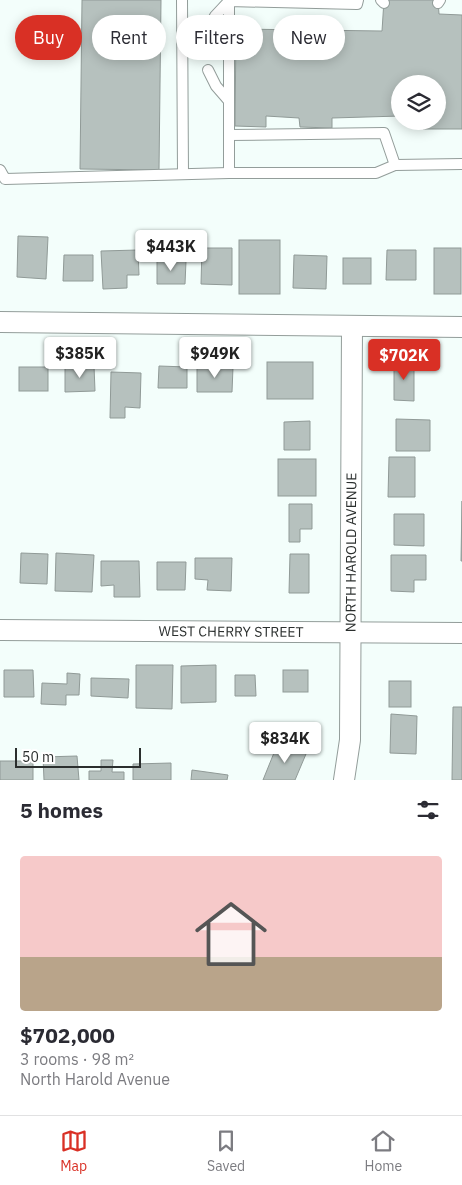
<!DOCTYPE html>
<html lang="en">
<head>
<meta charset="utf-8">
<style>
	body { margin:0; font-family:"IBM Plex Sans",sans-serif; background:#f2f2f3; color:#2b2b33; height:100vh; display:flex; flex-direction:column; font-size:19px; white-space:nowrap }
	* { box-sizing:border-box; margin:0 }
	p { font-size:16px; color:#7c7c81 }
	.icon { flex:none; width:28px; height:28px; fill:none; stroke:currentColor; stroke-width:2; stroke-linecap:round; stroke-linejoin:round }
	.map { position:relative; height:780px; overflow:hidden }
	.sheet { display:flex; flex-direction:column; background:#fff; flex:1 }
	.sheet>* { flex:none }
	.hud { position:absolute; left:15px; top:15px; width:432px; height:45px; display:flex; gap:10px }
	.tools { position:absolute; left:391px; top:75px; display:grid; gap:10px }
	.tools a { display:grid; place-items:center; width:55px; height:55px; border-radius:50%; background:#fff; box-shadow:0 2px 12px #0003; font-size:25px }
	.scale { position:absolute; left:15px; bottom:12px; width:126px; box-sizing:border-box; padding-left:5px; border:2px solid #2b2f2e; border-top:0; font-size:14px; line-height:18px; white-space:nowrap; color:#2b2f2e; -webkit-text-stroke:4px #fff; paint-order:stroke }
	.price { position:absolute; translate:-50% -42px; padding:0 11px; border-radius:5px; background:#fff; color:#222; font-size:16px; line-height:32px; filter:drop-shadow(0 1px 2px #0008) }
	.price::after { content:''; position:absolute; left:50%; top:30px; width:15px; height:11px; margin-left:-8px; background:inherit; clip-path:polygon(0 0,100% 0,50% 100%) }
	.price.selected { background:#d93025; color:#fff }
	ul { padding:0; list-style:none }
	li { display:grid; align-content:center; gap:10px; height:265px; padding:0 20px }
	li+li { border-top:1px solid #e1e1e2 }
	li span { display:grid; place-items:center; height:155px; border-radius:5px; color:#555 }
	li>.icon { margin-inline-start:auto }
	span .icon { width:90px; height:90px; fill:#fffc; stroke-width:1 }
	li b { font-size:21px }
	h2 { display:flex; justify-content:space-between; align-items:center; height:60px; padding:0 20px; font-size:21px }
	.tag { padding:0 18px; border-radius:22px; background:#fff; box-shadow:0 2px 12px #0003; font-size:18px; line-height:45px }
	.tag.selected { background:#d93025; color:#fff }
	.menu { display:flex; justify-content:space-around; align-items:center; height:70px; border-top:1px solid #e1e1e2; background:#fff; font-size:14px; color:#7c7c81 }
	.menu a { display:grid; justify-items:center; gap:2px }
	.menu .selected { color:#d93025 }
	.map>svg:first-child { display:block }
	.building { fill:#b6c1be; stroke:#909a97 }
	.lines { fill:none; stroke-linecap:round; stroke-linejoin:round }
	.service-casing { stroke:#939d9a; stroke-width:12 }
	.minor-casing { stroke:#939d9a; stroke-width:22 }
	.service { stroke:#fff; stroke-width:10 }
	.minor { stroke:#fff; stroke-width:20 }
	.labels { text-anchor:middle; stroke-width:4; stroke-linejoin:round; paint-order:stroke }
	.street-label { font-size:14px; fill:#2b2f2e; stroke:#fff }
</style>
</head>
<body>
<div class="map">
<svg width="462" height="780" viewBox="0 0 462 780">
	<rect width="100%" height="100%" fill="#f3fefb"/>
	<g class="building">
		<path d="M82,0H161L159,170L80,169Z"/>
		<path d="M384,0H438L439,14L462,15V129H423L419,124H408L407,121H438V84H400V116L332,118V128L300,127L299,118L266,116V127L235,126L236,29L382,31Z"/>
		<path d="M18,236L48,237L46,279L17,277Z"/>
		<rect x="239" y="240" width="41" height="54"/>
		<path d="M202,248H232V285L201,284Z"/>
		<rect x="434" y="248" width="27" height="46"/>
		<path d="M138,250L139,275H127V288L103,289L101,251Z"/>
		<path d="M387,250H416V280H386Z"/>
		<path d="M64,255H93V281H63Z"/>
		<path d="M294,255L327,256L326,289L293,288Z"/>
		<rect x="343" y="258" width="28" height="26"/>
		<path d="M157,261H186L185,284H157Z"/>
		<rect x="267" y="362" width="46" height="37"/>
		<path d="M394,362H414V401L394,400Z"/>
		<path d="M65,366H94L95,391L65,392Z"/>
		<path d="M159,366L187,367V388H158Z"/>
		<rect x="19" y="367" width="29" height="24"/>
		<path d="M197,367H233L232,392H197Z"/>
		<path d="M111,372L141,373L140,408L125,407V418H110Z"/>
		<path d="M396,419L430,420V451H396Z"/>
		<path d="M310,421V450H284V422Z"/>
		<path d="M389,457H415V497H388Z"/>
		<rect x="278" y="459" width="38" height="37"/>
		<path d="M462,501V561H461Z"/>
		<path d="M289,504H312V529H300V542H289Z"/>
		<path d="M394,514H424V546L394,545Z"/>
		<path d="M21,553L48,554L47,584L20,583Z"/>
		<path d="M56,553L94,555L92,592L55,591Z"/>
		<path d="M290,554H309V593H289Z"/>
		<path d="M391,555H426V580H414V592L391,591Z"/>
		<path d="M195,558H232L231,591L207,590L208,580L195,579Z"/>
		<path d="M101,561H139L140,597H114V585L101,586Z"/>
		<path d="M157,562H186L185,590H157Z"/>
		<path d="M136,665H173L172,709L136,708Z"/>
		<path d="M216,665V702L181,703V666Z"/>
		<path d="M4,670H33L34,697H4Z"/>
		<rect x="283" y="670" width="25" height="22"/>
		<path d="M67,673L80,674L79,695H66V705L41,704L42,683L67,684Z"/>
		<path d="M235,675H255L256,696H235Z"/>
		<path d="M91,678L129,679L128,698L91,696Z"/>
		<rect x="389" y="681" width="22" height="26"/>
		<path d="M453,707H462V780H452Z"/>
		<path d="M391,714L417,716L416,754L390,753Z"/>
		<path d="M278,743L306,754L295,780H263Z"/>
		<path d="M77,756L79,780H44L43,757Z"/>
		<path d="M101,760H113L112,772H124V780H89V771H101Z"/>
		<rect x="0" y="761" width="33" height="19"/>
		<path d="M171,763V780H133V764Z"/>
		<path d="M192,770L228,775L227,780H191Z"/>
	</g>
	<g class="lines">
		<g class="service-casing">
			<g id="service">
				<path d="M182,0L183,174"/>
				<path d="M229,0V173"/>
				<path d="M381,0L384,3"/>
				<path d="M438,3L440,0"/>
				<path d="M208,29L215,16L229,1L357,4L358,0"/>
				<path d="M208,70L216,86L229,101"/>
				<path d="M229,135L384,133L395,165"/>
				<path d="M0,170L5,179L229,173H376L395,165L462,164"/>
			</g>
		</g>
		<g class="minor-casing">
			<g id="minor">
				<path d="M0,322L462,327"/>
				<path id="s1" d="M0,630L462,633"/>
				<path id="s2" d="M344,780L350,740L352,326"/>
			</g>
		</g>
		<use href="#service" class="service"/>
		<use href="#minor" class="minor"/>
	</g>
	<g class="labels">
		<g class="street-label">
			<text dy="5" stroke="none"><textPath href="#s2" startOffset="228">NORTH HAROLD AVENUE</textPath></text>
			<text dy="5" stroke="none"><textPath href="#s1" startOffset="231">WEST CHERRY STREET</textPath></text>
		</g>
	</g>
</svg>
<div class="tools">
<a><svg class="icon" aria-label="layers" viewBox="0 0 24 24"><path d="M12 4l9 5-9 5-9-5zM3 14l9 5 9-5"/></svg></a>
</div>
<div class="scale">50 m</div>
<b class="price" style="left:171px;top:272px">$443K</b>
<b class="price" style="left:80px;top:379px">$385K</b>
<b class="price" style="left:215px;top:379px">$949K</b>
<b class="price selected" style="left:404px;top:381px">$702K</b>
<b class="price" style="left:285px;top:764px">$834K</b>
<div class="hud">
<a class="tag selected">Buy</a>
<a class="tag">Rent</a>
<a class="tag">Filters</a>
<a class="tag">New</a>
</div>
</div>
<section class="sheet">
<h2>5 homes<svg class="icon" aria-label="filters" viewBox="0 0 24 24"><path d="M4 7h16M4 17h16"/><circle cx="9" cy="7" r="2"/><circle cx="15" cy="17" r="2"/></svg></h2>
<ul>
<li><span style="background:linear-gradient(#f6c9c9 65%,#b9a48a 0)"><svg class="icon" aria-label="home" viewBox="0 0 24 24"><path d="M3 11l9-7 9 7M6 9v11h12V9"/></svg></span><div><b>$702,000</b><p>3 rooms · 98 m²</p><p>North Harold Avenue</p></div></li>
</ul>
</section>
<nav class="menu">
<a class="selected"><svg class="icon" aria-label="map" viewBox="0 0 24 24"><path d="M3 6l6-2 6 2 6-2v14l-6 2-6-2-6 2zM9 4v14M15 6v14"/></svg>Map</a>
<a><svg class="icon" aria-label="saved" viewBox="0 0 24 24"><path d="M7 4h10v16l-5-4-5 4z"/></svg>Saved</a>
<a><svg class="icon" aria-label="home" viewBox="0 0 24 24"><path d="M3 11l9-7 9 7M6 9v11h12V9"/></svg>Home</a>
</nav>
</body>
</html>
